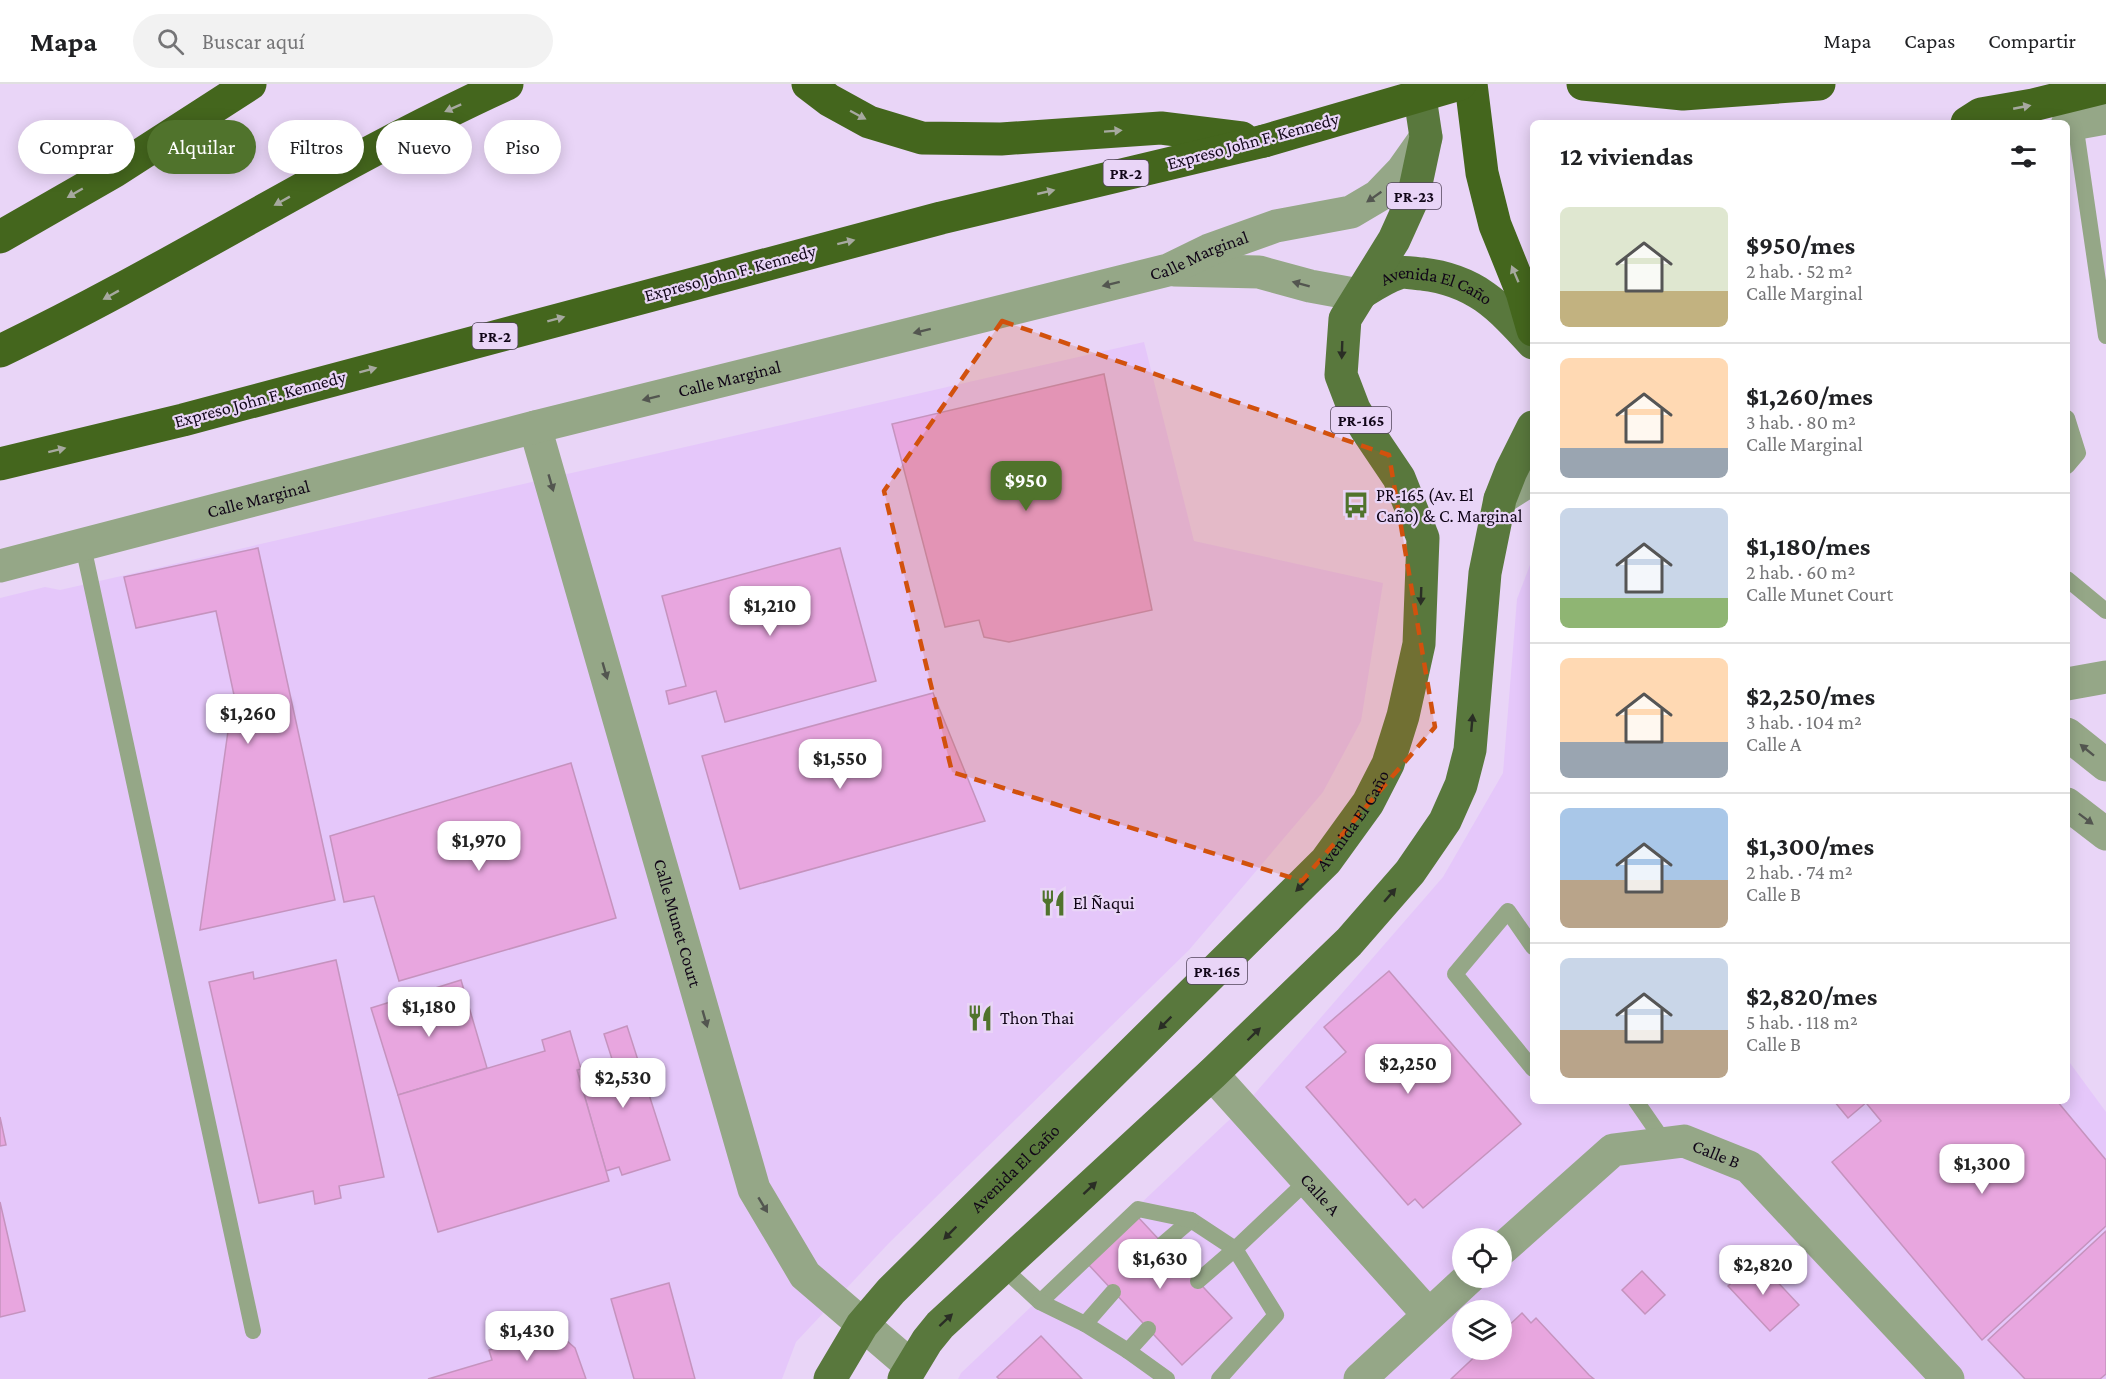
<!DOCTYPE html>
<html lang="es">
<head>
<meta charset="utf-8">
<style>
	body { margin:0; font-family:"Crimson Pro",serif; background:#f2f2f2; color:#202124; height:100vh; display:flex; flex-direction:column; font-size:22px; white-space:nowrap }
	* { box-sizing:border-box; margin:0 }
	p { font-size:20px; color:#757577 }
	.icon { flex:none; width:33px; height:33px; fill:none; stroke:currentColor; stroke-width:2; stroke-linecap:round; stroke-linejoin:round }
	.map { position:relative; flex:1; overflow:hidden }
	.drawer { position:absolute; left:1530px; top:36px; width:540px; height:984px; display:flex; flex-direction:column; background:#fff; border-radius:9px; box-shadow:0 3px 15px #0003 }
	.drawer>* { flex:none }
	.guide { position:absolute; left:18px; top:36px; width:570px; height:54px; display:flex; gap:12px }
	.fabs { position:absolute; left:1452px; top:1144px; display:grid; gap:12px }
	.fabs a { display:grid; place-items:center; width:60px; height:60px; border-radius:50%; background:#fff; box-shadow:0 3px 15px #0003; font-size:30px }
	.price { position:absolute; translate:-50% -51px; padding:0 14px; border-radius:12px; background:#fff; color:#222; font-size:20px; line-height:39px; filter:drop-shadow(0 2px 3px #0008) }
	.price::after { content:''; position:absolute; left:50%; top:36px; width:18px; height:14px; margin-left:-9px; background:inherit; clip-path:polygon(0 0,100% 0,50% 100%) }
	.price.current { background:#50732c; color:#fff }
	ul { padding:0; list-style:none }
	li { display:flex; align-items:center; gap:18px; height:150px; padding:0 30px }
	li+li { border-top:2px solid #e0e0e0 }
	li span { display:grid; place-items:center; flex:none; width:168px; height:120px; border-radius:9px; color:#555 }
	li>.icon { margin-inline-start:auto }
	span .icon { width:72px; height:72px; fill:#fffc; stroke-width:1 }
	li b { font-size:26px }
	h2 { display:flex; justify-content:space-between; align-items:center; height:72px; padding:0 30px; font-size:26px }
	.pill { padding:0 21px; border-radius:27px; background:#fff; box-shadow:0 3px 15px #0003; font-size:21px; line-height:54px }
	.pill.current { background:#50732c; color:#fff }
	header { display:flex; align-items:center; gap:36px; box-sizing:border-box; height:84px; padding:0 30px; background:#fff; border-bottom:2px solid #e0e0e0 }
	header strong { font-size:28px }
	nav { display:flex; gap:33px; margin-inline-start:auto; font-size:21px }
	.search { width:420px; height:54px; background:#f2f2f2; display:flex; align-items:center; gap:15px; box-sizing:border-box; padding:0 21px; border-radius:33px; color:#757577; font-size:22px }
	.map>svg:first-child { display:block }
	.built { fill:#e5c7fa; fill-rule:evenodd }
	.building { fill:#e8a6df; stroke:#c593be; stroke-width:1.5 }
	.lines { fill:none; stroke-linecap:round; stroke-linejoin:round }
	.service { stroke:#95a787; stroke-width:16 }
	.minor { stroke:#95a787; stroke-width:33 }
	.tertiary { stroke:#95a787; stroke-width:33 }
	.primary { stroke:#59783d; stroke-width:33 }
	.motorway { stroke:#44661d; stroke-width:33 }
	.motorway-bridge { stroke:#44661d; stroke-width:33 }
	.oneway { fill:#a7a9a0 }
	.oneway2 { fill:#535650 }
	.oneway3 { fill:#2a2e25 }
	.marked { fill:#d2510d; fill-opacity:0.2; stroke:#d2510d; stroke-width:4.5; stroke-dasharray:12 8; stroke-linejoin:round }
	.labels { text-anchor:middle; stroke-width:4.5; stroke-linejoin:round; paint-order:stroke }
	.shield { fill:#e9d5f7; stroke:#52445b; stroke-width:1.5 }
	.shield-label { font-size:16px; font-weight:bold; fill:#110618 }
	.street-label { font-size:18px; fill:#110618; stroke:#e9d5f7 }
	.poi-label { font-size:18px; fill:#110618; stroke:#e9d5f7; text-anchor:start }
</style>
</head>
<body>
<header>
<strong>Mapa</strong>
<div class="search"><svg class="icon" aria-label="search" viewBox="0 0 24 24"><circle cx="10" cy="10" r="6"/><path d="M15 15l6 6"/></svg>Buscar aquí</div>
<nav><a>Mapa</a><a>Capas</a><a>Compartir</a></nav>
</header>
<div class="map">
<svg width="2106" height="1295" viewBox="0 0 2106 1295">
	<rect width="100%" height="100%" fill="#e9d5f7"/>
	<g class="built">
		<path d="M1144,258L1194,457L1383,499L1361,637L1323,708L1189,866L889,1159L796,1258L782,1295H0V514L45,503L60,506Z"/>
		<path d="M1533,473V1017H2067V975L2106,1028V1295H958L961,1289L1244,1022L1443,793L1503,689L1517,515ZM1462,1155H1502V1194H1462ZM1462,1227H1502V1266H1462Z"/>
	</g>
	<g class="building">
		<path d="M1104,290L1152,526L1009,558L984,553L979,536L945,543L892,340Z"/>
		<path d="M258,464L335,816L200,846L231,626L237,625L216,527L136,544L124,493Z"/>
		<path d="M840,464L876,597L725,638L716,607L669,620L666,607L686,602L662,512Z"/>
		<path d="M933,609L985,737L740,805L702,672Z"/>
		<path d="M571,679L616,834L399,897L374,812L344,818L330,752Z"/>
		<path d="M336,876L384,1093L339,1102L341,1114L315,1120L313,1107L259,1119L209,898L253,888L254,895Z"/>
		<path d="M1389,887L1521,1040L1423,1124L1415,1115L1408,1121L1306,1003L1346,968L1324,943Z"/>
		<path d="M461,896L487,984L398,1011L371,924Z"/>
		<path d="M627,942L670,1076L622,1091L619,1083L606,1087L577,986L612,975L604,950Z"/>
		<path d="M570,947L581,985L577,986L609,1097L438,1148L398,1011L545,967L542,956Z"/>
		<path d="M1834,1017H1868L1848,1034Z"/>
		<path d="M1870,1017H2057L2106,1076V1142L1982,1256L1832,1078L1881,1037L1867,1020Z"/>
		<path d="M0,1033L6,1061L0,1062Z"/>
		<path d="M0,1118L25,1227L0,1233Z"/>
		<path d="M1137,1132L1232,1234L1182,1281L1087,1179Z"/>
		<path d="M2106,1147V1290L2100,1295H2025L1988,1256Z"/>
		<path d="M1757,1176L1799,1221L1770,1247L1728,1202Z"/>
		<path d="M1642,1187L1665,1211L1645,1230L1622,1206Z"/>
		<path d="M669,1199L695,1295H634L611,1215Z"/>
		<path d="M1522,1229L1531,1239L1536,1234L1589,1291L1594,1295H1451L1482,1266H1502V1248Z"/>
		<path d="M555,1248L558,1259L567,1257L575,1264L586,1295H428L492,1276L489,1266Z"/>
		<path d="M1041,1252L1082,1295H999L997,1293Z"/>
	</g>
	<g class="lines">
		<g class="service">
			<path d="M2075,39L2106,252"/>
			<path d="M2067,334L2078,369L2067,382"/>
			<path d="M83,462L253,1247"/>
			<path d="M2067,495L2106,527"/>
			<path d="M1533,863L1508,827L1455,890L1533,985"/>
			<path d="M1636,1017L1665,1059"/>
			<path d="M1163,1160L1191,1136L1235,1165L1276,1231L1219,1295"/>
			<path d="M1003,1184L1040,1218L1138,1125L1191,1136"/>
			<path d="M1198,1197L1235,1165L1307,1097"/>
			<path d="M1113,1208L1085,1240L1128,1267"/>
			<path d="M1040,1218L1085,1240"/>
			<path d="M1148,1245L1128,1267L1167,1295"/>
		</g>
		<g class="minor">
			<path d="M1174,186L1259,188L1310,202L1359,211"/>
			<path id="s1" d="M535,343L754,1105L805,1191L911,1282"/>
			<path id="s2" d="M0,482L535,343L1168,186L1209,166L1276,142L1351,128L1378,112L1402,87L1426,53"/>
			<path d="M2067,600L2106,593"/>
			<path id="s3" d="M1212,990L1428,1230"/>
			<path id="s4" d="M1502,1165L1613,1066L1684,1057L1749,1083L1948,1295"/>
			<path d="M1360,1295L1469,1194"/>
		</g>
		<g class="tertiary">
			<path d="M2067,41L2106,34"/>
			<path d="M1500,415L1533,394"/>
			<path d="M2067,650L2106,681"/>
			<path d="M2067,720L2106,750"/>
		</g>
		<g class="primary">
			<path id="s5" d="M1363,208C1374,201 1386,193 1399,189C1406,187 1415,190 1422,190C1475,196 1499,222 1533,259"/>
			<path id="s6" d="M830,1295L862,1241L891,1207L1326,777L1368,719L1388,680L1403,632L1419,560L1423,454L1399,394L1366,345L1354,325L1341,291L1345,235L1394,156L1413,114L1426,53L1418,0"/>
			<path d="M904,1295L927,1257L940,1241L1212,990L1349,858L1410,788L1445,737L1461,701L1470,666L1485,489L1500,415L1511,387L1533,343"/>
		</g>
		<g class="motorway">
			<path d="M808,0L829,16L869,38L922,54L1001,55L1161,44L1242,54"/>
			<path d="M1471,0L1482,89L1495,141L1522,208L1533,246"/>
			<path d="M1583,0L1683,10L1819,0"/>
			<path d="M1967,39L1981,30L2033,21L2106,3"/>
			<path d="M0,153L115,87L250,0"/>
			<path d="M0,267C172,185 333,79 507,0"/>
			<path d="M0,380L183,336L941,134L1264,57"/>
		</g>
		<path class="motorway-bridge" d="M1264,57L1460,0"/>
	</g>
	<defs><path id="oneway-solid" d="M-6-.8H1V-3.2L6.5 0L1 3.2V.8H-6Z" transform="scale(1.5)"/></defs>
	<g class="oneway">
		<use href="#oneway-solid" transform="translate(2022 23) rotate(-11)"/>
		<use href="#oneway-solid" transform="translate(453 24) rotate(156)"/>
		<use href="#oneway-solid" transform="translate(858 31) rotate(28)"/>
		<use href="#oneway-solid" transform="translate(1113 47) rotate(-4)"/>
		<use href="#oneway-solid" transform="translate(1046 108) rotate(-13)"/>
		<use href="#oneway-solid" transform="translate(75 109) rotate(150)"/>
		<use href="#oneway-solid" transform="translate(282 117) rotate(151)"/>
		<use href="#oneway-solid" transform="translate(846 158) rotate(-14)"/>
		<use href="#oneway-solid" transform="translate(1515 190) rotate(-113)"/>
		<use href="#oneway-solid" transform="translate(111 211) rotate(151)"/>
		<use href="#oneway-solid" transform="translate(556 235) rotate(-15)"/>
		<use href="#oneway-solid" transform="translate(368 286) rotate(-15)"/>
		<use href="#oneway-solid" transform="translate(57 366) rotate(-14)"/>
	</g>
	<g class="oneway2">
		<use href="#oneway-solid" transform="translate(1374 113) rotate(145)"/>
		<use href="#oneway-solid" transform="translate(1111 200) rotate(166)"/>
		<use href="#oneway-solid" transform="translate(1301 200) rotate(-165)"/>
		<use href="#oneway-solid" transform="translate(922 247) rotate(166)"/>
		<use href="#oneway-solid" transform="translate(651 314) rotate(166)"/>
		<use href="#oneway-solid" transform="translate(551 399) rotate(74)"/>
		<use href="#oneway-solid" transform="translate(605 587) rotate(74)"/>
		<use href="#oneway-solid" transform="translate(2087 666) rotate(-141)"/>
		<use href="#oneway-solid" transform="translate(2086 735) rotate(37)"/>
		<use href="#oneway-solid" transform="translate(705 935) rotate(74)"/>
		<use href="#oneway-solid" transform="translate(763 1121) rotate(59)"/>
	</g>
	<g class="oneway3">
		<use href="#oneway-solid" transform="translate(1342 266) rotate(92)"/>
		<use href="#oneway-solid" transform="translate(1421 512) rotate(92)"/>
		<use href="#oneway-solid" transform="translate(1472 639) rotate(-85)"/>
		<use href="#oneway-solid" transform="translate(1302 801) rotate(135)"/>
		<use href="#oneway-solid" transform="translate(1390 811) rotate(-49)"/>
		<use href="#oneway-solid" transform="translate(1165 939) rotate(135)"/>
		<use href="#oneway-solid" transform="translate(1254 950) rotate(-44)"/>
		<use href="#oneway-solid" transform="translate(1090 1104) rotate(-43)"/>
		<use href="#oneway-solid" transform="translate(950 1149) rotate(135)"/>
		<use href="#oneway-solid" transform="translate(946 1236) rotate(-43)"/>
	</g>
	<path class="marked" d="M1002,237L1389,371L1435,643L1302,797L952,688L884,407Z"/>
	<defs>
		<g id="bus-bare" transform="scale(2.07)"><path d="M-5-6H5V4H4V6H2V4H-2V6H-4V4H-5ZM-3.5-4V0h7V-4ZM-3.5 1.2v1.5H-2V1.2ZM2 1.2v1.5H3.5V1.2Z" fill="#50732c" stroke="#e9d5f7" stroke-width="2.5" paint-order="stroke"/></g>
		<g id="restaurant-bare" transform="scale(2.07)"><path d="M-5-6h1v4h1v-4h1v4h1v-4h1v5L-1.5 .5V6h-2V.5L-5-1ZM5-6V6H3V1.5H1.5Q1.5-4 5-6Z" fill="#50732c" stroke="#e9d5f7" stroke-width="2.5" paint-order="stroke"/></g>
	</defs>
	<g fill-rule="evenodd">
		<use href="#bus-bare" x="1356" y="421"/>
		<use href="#restaurant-bare" x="1053" y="819"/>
		<use href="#restaurant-bare" x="980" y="934"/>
	</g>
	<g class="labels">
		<g class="shield">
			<rect x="1103.5" y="76" width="45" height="26" rx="4.5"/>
			<rect x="1387" y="99" width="54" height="26" rx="4.5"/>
			<rect x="472.5" y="239" width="45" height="26" rx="4.5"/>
			<rect x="1331" y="323" width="60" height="26" rx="4.5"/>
			<rect x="1187" y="874" width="60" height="26" rx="4.5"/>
		</g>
		<g class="shield-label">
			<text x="1126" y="95">PR-2</text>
			<text x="1414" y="118">PR-23</text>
			<text x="495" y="258">PR-2</text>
			<text x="1361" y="342">PR-165</text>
			<text x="1217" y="893">PR-165</text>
		</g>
		<g class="street-label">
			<text transform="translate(1253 57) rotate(-15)" y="6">Expreso John F. Kennedy</text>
			<text dy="6" stroke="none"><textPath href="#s2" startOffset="1239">Calle Marginal</textPath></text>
			<text transform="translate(730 189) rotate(-15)" y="6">Expreso John F. Kennedy</text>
			<text dy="6" stroke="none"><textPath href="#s5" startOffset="80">Avenida El Caño</textPath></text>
			<text dy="6" stroke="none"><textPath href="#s2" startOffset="753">Calle Marginal</textPath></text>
			<text transform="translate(260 315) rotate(-15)" y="6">Expreso John F. Kennedy</text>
			<text dy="6" stroke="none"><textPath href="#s2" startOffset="267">Calle Marginal</textPath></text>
			<text dy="6" stroke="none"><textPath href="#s6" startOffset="768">Avenida El Caño</textPath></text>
			<text dy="6" stroke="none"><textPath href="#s1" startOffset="516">Calle Munet Court</textPath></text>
			<text dy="6" stroke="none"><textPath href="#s4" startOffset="255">Calle B</textPath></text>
			<text dy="6" stroke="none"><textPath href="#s6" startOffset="282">Avenida El Caño</textPath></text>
			<text dy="6" stroke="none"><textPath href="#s3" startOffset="162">Calle A</textPath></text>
		</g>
		<g class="poi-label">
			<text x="1376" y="417">PR-165 (Av. El<tspan x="1376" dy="21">Caño) &amp; C. Marginal</tspan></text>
			<text x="1073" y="825">El Ñaqui</text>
			<text x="1000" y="940">Thon Thai</text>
		</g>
	</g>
</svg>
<div class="fabs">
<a><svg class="icon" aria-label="locate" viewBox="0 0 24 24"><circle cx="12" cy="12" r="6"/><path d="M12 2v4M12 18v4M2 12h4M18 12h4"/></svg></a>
<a><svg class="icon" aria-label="layers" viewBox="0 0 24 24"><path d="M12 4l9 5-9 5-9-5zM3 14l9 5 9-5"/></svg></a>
</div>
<b class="price current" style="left:1026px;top:428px">$950</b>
<b class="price" style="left:770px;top:553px">$1,210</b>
<b class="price" style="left:248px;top:661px">$1,260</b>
<b class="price" style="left:840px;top:706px">$1,550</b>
<b class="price" style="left:479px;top:788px">$1,970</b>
<b class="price" style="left:429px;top:954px">$1,180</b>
<b class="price" style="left:1408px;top:1011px">$2,250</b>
<b class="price" style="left:623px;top:1025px">$2,530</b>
<b class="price" style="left:1982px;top:1111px">$1,300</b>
<b class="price" style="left:1160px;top:1206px">$1,630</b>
<b class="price" style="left:1763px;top:1212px">$2,820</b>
<b class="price" style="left:527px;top:1278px">$1,430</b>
<div class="guide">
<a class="pill">Comprar</a>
<a class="pill current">Alquilar</a>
<a class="pill">Filtros</a>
<a class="pill">Nuevo</a>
<a class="pill">Piso</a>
</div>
<section class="drawer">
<h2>12 viviendas<svg class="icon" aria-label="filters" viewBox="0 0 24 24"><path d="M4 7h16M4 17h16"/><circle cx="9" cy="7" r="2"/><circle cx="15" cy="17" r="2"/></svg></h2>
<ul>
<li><span style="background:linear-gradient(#dfe7d0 70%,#c2b280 0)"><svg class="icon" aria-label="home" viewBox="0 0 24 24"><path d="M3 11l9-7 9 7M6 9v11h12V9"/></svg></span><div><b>$950/mes</b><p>2 hab. · 52 m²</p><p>Calle Marginal</p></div></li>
<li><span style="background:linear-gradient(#ffd9b3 75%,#9aa5b1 0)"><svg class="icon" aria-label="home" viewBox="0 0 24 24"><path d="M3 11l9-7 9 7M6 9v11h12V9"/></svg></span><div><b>$1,260/mes</b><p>3 hab. · 80 m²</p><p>Calle Marginal</p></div></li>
<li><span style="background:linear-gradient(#c9d6e8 75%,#8fb573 0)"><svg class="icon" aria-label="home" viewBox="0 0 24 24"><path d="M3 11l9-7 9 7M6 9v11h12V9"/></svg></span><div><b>$1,180/mes</b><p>2 hab. · 60 m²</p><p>Calle Munet Court</p></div></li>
<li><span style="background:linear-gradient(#ffd9b3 70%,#9aa5b1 0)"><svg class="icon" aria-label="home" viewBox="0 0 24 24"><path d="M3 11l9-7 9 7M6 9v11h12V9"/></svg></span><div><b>$2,250/mes</b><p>3 hab. · 104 m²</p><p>Calle A</p></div></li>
<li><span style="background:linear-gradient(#a9c7e8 60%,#b9a48a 0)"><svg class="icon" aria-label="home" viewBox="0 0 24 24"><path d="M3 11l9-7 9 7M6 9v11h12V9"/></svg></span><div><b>$1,300/mes</b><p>2 hab. · 74 m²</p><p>Calle B</p></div></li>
<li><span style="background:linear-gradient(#c9d6e8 60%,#b9a48a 0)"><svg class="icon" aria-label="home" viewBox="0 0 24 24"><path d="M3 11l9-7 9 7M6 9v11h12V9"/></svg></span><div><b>$2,820/mes</b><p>5 hab. · 118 m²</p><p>Calle B</p></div></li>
</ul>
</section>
</div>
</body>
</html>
